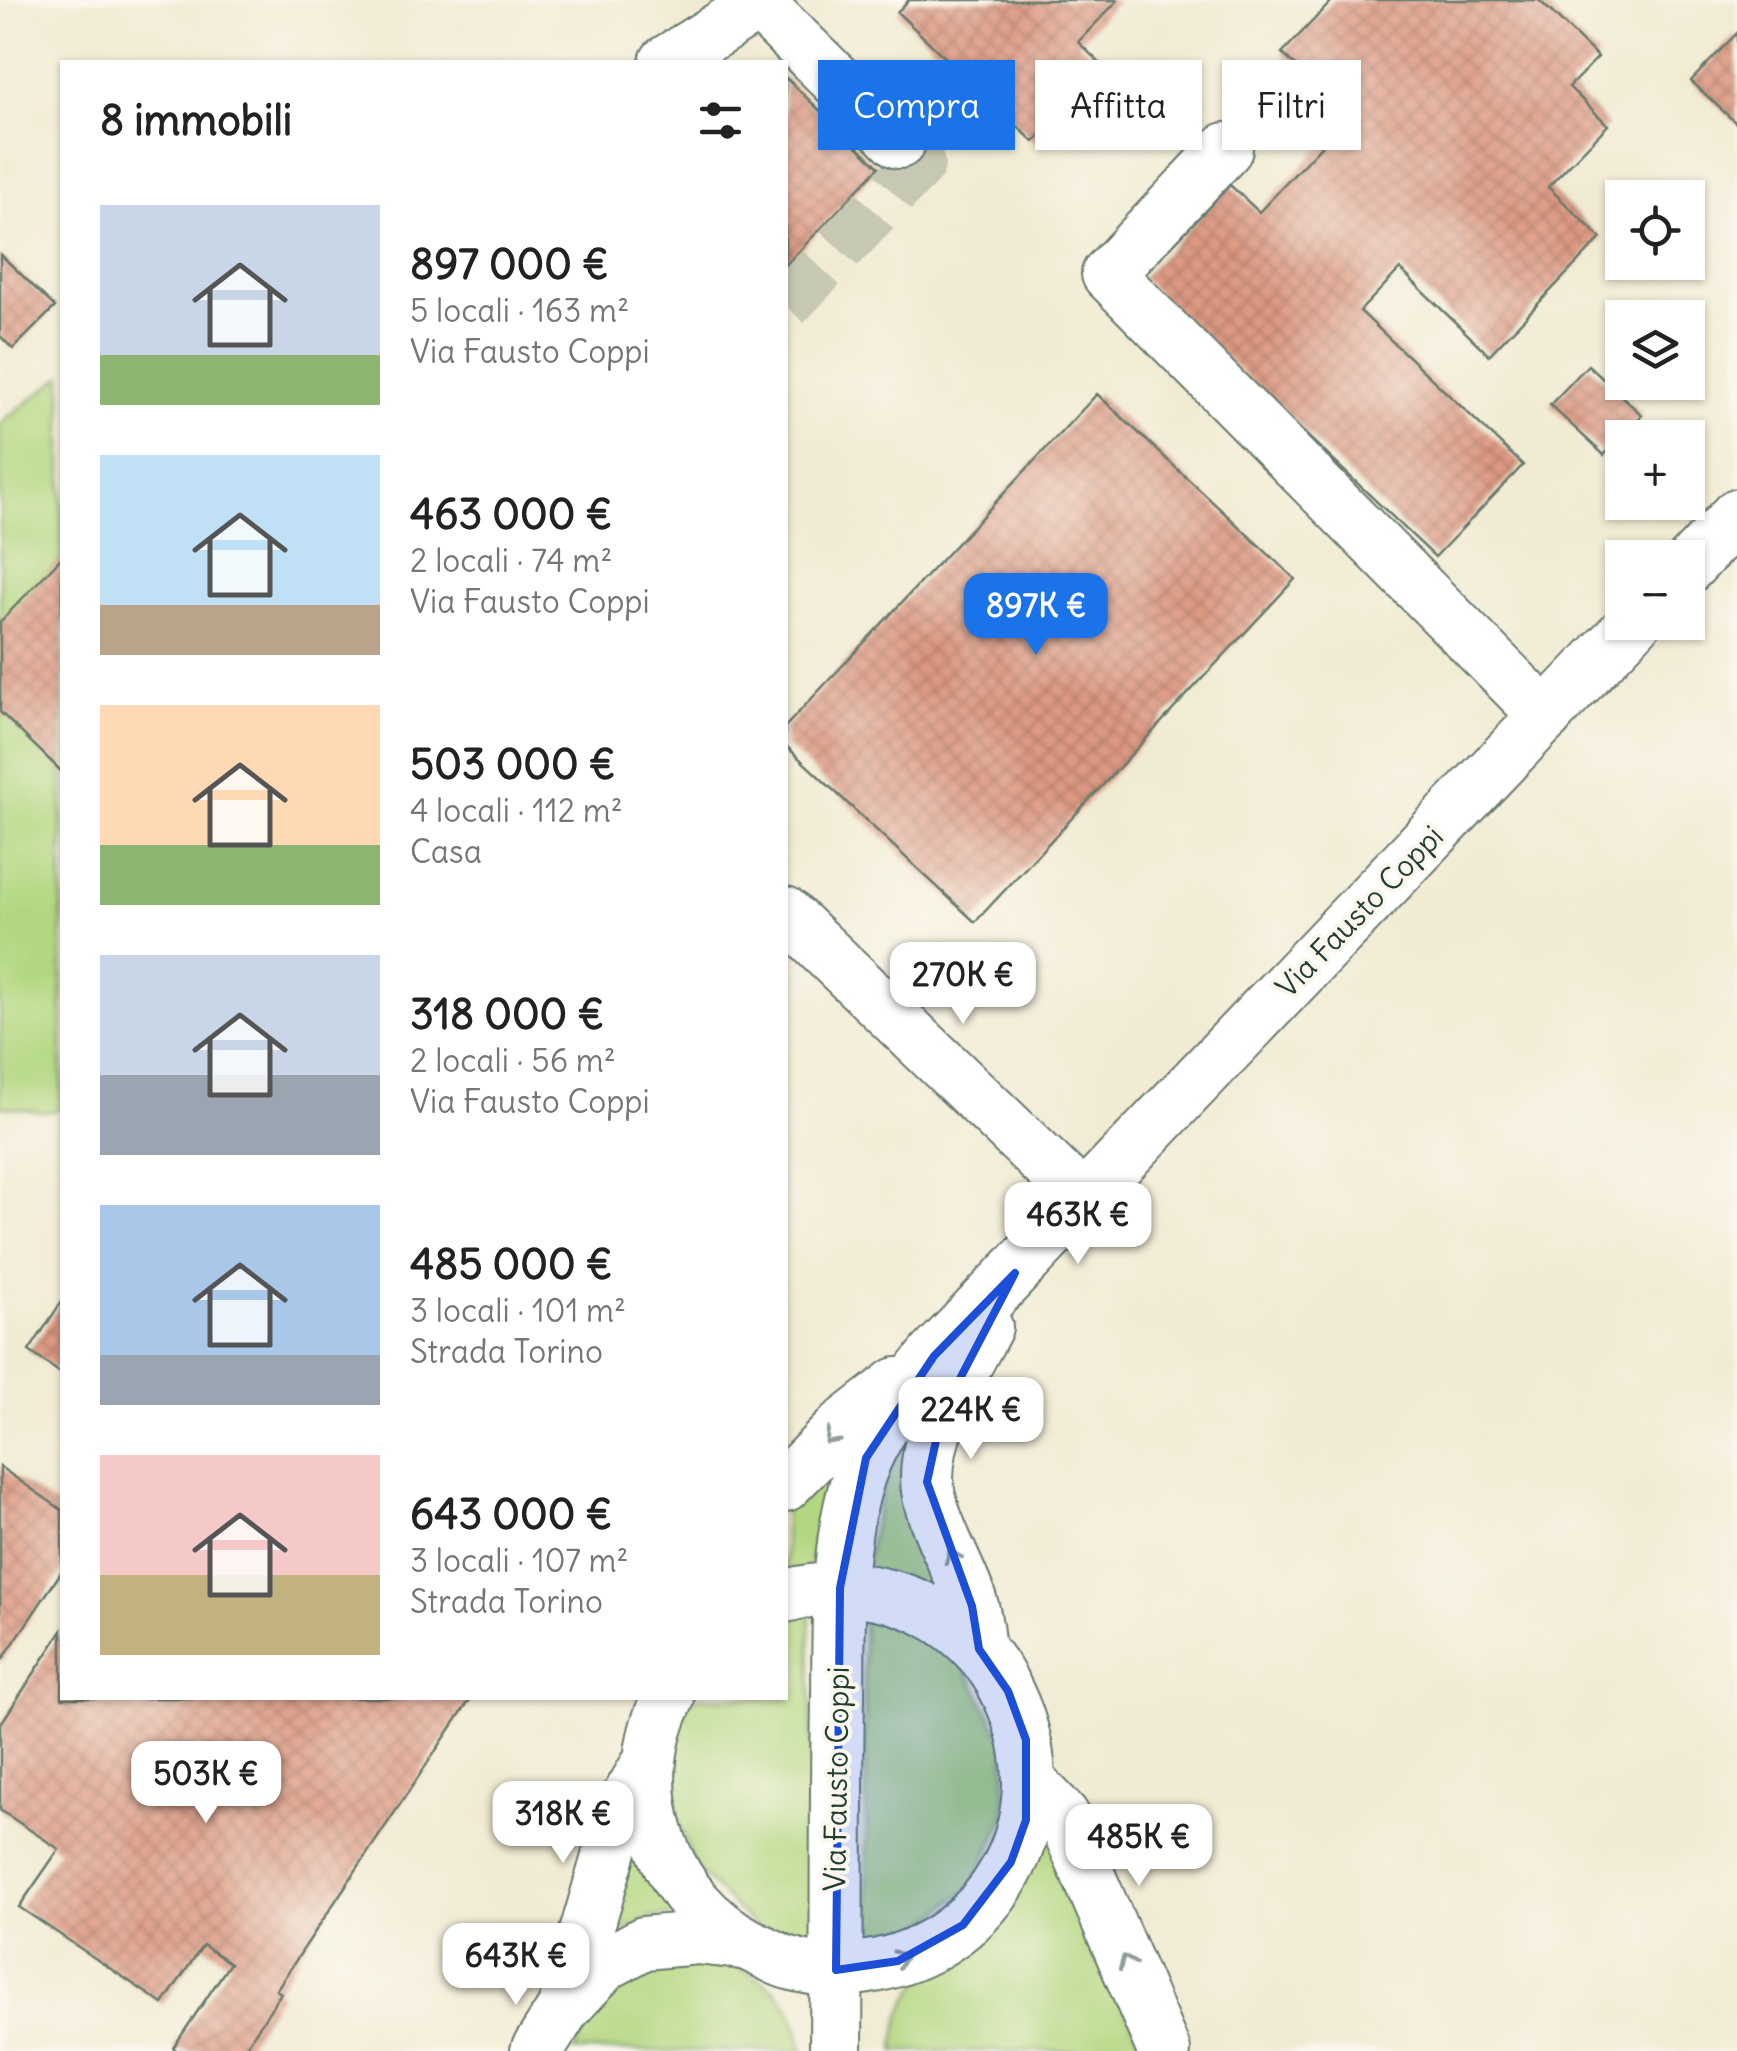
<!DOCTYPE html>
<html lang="it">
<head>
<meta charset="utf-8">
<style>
	body { margin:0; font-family:Delius,sans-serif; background:#f6f6f6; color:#222; height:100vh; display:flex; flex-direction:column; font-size:38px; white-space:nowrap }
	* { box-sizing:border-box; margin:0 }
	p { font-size:32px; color:#767676 }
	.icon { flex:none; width:55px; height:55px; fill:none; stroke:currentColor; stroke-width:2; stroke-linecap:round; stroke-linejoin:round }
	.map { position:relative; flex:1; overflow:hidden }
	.panel { position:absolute; left:60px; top:60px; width:728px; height:1640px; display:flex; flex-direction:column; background:#fff; border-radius:0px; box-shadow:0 2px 8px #0004 }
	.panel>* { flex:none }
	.hud { position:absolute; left:818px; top:60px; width:768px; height:90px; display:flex; gap:20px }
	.controls { position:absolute; left:1605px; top:180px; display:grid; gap:20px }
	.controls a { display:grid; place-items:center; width:100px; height:100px; border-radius:0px; background:#fff; box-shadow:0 2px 8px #0004; font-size:50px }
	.price { position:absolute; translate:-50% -85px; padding:0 22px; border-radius:20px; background:#fff; color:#222; font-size:32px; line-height:65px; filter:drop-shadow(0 2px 5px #0008) }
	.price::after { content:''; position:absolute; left:50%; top:60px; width:30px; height:22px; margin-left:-15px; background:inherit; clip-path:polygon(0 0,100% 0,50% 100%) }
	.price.active { background:#1a73e8; color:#fff }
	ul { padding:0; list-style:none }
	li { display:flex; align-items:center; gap:30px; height:250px; padding:0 40px }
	li span { display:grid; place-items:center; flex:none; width:280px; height:200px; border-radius:0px; color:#555 }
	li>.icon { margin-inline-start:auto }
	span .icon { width:120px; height:120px; fill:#fffc; stroke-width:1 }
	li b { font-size:42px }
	h2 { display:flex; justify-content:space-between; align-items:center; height:120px; padding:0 40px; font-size:42px }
	.chip { padding:0 35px; border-radius:0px; background:#fff; box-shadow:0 2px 8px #0004; font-size:35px; line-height:90px }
	.chip.active { background:#1a73e8; color:#fff }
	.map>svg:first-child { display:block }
	.green { fill:#b2d780; stroke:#688a5a; stroke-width:2.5 }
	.building { fill:url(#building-cross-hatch) }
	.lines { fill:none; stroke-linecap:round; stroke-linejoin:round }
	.minor-tunnel { stroke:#c7c8b3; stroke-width:52; stroke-dasharray:52 26; stroke-linecap:butt }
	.minor-casing { stroke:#687a6c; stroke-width:56 }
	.minor { stroke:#fff; stroke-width:52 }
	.oneway { stroke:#8f9e9a }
	.marked { fill:#1d4ed8; fill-opacity:0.2; stroke:#1d4ed8; stroke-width:8; stroke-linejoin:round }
	.labels { text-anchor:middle; stroke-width:8; stroke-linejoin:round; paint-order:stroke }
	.street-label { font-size:30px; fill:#1f3d34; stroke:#fbf7ec }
</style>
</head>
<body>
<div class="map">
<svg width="1737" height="2051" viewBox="0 0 1737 2051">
	<defs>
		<pattern id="building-cross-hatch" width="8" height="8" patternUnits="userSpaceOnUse" patternTransform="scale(2.5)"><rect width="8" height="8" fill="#de9a83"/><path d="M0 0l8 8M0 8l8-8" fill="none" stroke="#b37f6c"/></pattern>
	</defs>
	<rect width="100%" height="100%" fill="#fbf7ec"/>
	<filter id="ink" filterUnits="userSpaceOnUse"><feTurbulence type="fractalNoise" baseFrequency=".01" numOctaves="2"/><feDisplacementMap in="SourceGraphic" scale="20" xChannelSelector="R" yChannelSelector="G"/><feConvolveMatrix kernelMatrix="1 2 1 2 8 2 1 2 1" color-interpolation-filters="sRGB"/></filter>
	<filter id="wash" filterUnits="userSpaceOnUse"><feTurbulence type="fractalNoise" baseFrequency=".0048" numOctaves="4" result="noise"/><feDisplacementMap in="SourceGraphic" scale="40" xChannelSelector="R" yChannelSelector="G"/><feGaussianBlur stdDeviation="2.25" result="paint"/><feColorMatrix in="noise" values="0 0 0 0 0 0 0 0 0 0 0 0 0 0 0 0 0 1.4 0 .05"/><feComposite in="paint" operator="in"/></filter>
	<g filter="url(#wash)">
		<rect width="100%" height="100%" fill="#f1ebd3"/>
		<g class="green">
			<path d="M62,376V1109L45,1112L0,1106V423Z"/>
			<path d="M924,1412L953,1593L865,1573C872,1528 880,1485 902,1444C908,1433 917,1422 924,1412Z"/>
			<path d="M836,1459L813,1545L810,1570L785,1578V1502Z"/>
			<path d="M810,1612L814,1946L753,1925L696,1869L671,1801L678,1725L692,1698H785V1619Z"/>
			<path d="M863,1612L904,1622L963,1664L1005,1744V1816L973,1884L920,1928L869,1945Z"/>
			<path d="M1043,1822L1144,2051H895C896,2014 909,1992 934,1968Z"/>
			<path d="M638,1829L684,1913L648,1918L600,1944Z"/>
			<path d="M714,1956C767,1982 791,1987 803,2051H574L600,2003L645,1964Z"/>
		</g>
		<g id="blocks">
			<g class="building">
				<path d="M909,0H1118L1078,42L1105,68L1034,142L897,12Z"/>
				<path d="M1333,0H1539L1598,57L1569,87L1608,125L1548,187L1601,238L1489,355L1400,269L1360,311L1523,465L1435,557L1141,278L1230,185L1259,212L1348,117L1282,53Z"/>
				<path d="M1737,33V124L1691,81Z"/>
				<path d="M785,77L879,167L785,266Z"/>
				<path d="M0,254L55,307L13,349L0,336Z"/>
				<path d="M1588,365L1642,415L1604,455L1550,405Z"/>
				<path d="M1097,394L1295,579L975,922L785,745V727Z"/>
				<path d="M62,557V772L0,712V622Z"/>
				<path d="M62,1301V1374L29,1351Z"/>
				<path d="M0,1467L62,1510V1571L0,1663Z"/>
				<path d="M62,1631V1698H471L276,1990L281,1993L243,2051H178L173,2048L230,1963L203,1945L163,2004L19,1907L59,1849L0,1810V1725Z"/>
			</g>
		</g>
	</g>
	<g filter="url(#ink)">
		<use href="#blocks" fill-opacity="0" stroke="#687a6c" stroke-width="2.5"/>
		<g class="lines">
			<path class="minor-tunnel" d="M785,305L919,164L899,142"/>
			<g class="minor-casing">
				<g id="minor">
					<path d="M666,62L759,4L899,142"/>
					<path d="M1226,149L1108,274L1546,716"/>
					<path d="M1688,567L1737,515"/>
					<path d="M785,913L1085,1201"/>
					<path d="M785,1485L843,1426L897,1384"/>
					<path d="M979,1649C977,1634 976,1618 971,1603C960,1568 927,1515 927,1479C927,1424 962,1374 986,1327"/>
					<path d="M668,1698C642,1751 643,1812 670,1865C689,1903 722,1934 762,1951C771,1955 780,1961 789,1963C818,1972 850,1971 879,1965C993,1940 1057,1824 1017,1715C1008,1691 996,1668 979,1650C930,1596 854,1578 785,1596"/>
					<path d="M1031,1783L1063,1816L1164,2051"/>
					<path d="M564,2008L623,1806L649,1762"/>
					<path d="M537,2051L564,2008L604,1965L644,1943L697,1938L742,1943"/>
					<path d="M836,2051C837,1934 836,1816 838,1699C839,1623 835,1528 866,1457C883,1420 909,1388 934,1356L1635,622"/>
				</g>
			</g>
			<use href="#minor" class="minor"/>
		</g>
		<defs><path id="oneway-chevron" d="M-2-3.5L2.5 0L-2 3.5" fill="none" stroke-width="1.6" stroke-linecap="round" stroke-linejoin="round" transform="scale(2.5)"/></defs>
		<g class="oneway">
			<use href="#oneway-chevron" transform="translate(831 1438) rotate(134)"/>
			<use href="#oneway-chevron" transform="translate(952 1556) rotate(-112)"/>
			<use href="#oneway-chevron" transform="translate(901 1958) rotate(-19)"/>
			<use href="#oneway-chevron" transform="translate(1126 1962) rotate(-113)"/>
		</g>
	</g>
	<path class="marked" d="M1015,1273L942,1413L927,1482L972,1606L979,1649L1008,1691L1026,1740V1820L1011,1862L963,1925L898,1961L836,1970L840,1588L866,1458L934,1356Z"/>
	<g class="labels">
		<g class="street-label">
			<text transform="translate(1360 912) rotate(-46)" y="10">Via Fausto Coppi</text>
			<text transform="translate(837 1779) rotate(-89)" y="10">Via Fausto Coppi</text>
		</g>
	</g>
</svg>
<div class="controls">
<a><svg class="icon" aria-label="locate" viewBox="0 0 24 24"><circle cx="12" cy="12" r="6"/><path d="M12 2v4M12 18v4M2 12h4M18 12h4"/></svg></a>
<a><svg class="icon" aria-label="layers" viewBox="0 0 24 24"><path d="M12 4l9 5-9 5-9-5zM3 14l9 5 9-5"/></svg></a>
<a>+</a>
<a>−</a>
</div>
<b class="price active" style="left:1036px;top:658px">897K €</b>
<b class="price" style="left:963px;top:1027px">270K €</b>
<b class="price" style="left:1078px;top:1267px">463K €</b>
<b class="price" style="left:971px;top:1462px">224K €</b>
<b class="price" style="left:206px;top:1826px">503K €</b>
<b class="price" style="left:563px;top:1866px">318K €</b>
<b class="price" style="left:1139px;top:1889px">485K €</b>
<b class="price" style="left:516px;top:2008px">643K €</b>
<div class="hud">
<a class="chip active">Compra</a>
<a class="chip">Affitta</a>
<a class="chip">Filtri</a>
</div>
<section class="panel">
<h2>8 immobili<svg class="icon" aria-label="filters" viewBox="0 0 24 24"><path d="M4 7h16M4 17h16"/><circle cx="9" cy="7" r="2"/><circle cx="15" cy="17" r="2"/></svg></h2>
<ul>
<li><span style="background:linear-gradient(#c9d6e8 75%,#8fb573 0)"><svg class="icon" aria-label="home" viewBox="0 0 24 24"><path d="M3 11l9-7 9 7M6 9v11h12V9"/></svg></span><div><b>897 000 €</b><p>5 locali · 163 m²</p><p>Via Fausto Coppi</p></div></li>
<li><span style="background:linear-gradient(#bfe0f5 75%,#b9a48a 0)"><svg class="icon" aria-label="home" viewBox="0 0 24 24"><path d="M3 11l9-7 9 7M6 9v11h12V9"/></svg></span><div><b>463 000 €</b><p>2 locali · 74 m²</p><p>Via Fausto Coppi</p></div></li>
<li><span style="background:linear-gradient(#ffd9b3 70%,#8fb573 0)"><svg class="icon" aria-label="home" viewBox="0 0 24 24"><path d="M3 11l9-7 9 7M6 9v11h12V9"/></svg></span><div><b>503 000 €</b><p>4 locali · 112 m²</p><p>Casa</p></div></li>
<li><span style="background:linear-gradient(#c9d6e8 60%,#9aa5b1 0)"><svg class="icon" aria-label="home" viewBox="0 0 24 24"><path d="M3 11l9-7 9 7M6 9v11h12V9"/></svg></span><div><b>318 000 €</b><p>2 locali · 56 m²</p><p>Via Fausto Coppi</p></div></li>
<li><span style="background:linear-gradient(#a9c7e8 75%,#9aa5b1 0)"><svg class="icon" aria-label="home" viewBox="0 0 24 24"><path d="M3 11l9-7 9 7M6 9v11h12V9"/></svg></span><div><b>485 000 €</b><p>3 locali · 101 m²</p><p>Strada Torino</p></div></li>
<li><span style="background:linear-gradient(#f6c9c9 60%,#c2b280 0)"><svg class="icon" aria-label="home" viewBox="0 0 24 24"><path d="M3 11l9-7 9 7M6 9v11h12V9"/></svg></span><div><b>643 000 €</b><p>3 locali · 107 m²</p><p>Strada Torino</p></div></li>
</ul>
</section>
</div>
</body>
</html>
